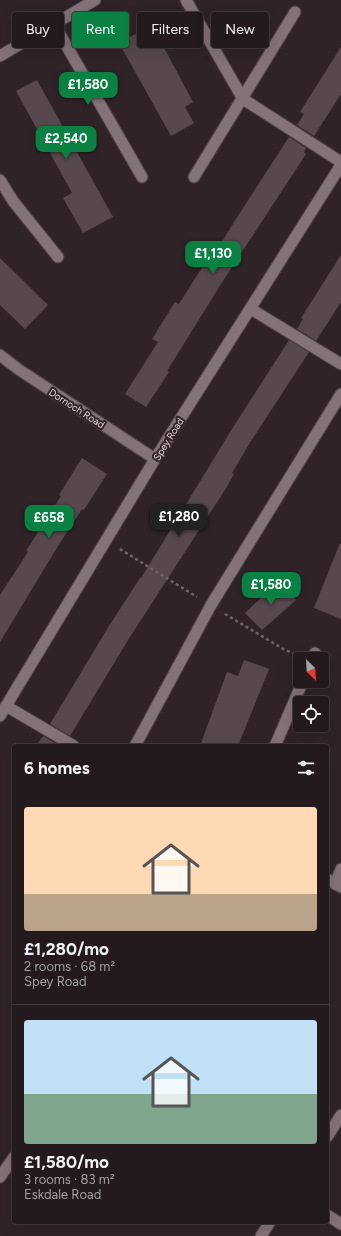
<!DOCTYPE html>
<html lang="en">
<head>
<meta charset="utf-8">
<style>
	body { margin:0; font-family:Figtree,sans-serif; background:#2c2327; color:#f1f3f6; height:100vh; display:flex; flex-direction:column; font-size:15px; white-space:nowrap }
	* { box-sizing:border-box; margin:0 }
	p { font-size:13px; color:#a3a1a4 }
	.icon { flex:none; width:22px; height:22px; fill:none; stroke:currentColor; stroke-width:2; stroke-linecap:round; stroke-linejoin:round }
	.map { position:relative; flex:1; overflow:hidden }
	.side { position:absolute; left:12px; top:744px; width:317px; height:480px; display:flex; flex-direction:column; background:#241a1e; border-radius:4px; box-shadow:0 4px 16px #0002,0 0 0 1px #41383c }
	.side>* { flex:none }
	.banner { position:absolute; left:12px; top:12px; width:317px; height:36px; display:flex; gap:8px }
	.needle { width:26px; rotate:155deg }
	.controls { position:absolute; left:293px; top:652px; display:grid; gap:8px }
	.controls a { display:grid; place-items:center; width:36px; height:36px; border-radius:4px; background:#241a1e; box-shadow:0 4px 16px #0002,0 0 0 1px #41383c; font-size:20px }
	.price { position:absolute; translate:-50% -34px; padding:0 9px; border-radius:8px; background:#0b8043; color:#fff; font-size:13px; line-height:26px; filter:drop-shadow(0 1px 2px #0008) }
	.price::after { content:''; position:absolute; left:50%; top:24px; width:12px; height:9px; margin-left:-6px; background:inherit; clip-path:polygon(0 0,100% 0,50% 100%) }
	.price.active { background:#222; color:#fff }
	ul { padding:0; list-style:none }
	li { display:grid; align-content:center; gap:8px; height:212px; padding:0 12px }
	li+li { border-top:1px solid #41383c }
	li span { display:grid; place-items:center; height:124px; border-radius:4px; color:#555 }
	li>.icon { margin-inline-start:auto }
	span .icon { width:72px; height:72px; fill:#fffc; stroke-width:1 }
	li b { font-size:17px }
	h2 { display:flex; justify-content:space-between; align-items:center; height:48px; padding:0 12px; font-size:17px }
	.tag { padding:0 14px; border-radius:4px; background:#241a1e; box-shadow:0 4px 16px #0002,0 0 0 1px #41383c; font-size:14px; line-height:36px }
	.tag.active { background:#0b8043; color:#fff }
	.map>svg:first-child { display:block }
	.building { fill:#57484d }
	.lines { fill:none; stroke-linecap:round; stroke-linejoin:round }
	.service-casing { stroke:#4d4146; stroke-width:13 }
	.minor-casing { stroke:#4d4146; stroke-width:13 }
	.path { stroke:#716569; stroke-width:2.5; stroke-dasharray:3 3; stroke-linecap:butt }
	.service { stroke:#837278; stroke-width:11 }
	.minor { stroke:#837278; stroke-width:11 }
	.labels { text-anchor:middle; stroke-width:4; stroke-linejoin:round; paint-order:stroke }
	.street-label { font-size:10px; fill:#e2d8db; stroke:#302328 }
</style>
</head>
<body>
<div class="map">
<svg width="341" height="1236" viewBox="0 0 341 1236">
	<rect width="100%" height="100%" fill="#302328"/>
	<g class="building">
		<path d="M152,25L193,102L185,107L194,123L171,136L119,43Z"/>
		<path d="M341,47V94L314,136L297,125L304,114L300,112Z"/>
		<path d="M37,80L113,217L83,233L63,198L72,193L16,91Z"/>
		<path d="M289,137L306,148L304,152L306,154L221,284L167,371L169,372L146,407L125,394L158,342L152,339L175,302L179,304L211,253L214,255L234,222Z"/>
		<path d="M341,255V302L316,341L297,329L303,319L301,318Z"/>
		<path d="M0,258L48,305L25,329L0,305Z"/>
		<path d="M289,340L309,352L251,441L232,473L234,474L225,490L128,640L70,736L50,724L109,626L140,578H141L232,429Z"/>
		<path d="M82,458L107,474L84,510L82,509L58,546L0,642V595L28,552L26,551L61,496L59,495Z"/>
		<path d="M340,543L341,544V619L314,608Z"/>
		<path d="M279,581L296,600L262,630L245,613Z"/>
		<path d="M244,660L269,669L238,746H200L227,672L238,676Z"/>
		<path d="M43,736L60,746H36Z"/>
	</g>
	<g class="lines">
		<g class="service-casing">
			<g id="service">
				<path d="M186,0L243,99L341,162"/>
				<path d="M194,177L295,12"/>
				<path d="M0,180L13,201L58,257"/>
				<path d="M251,309L341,364"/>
				<path d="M6,706L74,746"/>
				<path d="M135,746L211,605L341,394"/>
				<path d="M335,884L341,869"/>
			</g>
		</g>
		<g class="minor-casing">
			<g id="minor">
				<path d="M54,24L142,177"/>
				<path d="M0,56L95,0"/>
				<path d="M0,355L18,369L155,459"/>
				<path d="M312,659L315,653"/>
				<path d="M0,716L155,459L341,165"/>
				<path d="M275,746L303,681"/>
				<path d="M327,879L341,887"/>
				<path d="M327,1137L341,1115"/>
				<path d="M0,1177L14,1157"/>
				<path d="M327,1215L341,1224"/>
				<path d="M261,1236L270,1222"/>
			</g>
		</g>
		<g class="path">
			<path d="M120,549L197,597"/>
			<path d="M225,614L285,650L296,654"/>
		</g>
		<use href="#service" class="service"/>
		<use href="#minor" class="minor"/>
	</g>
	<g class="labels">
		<g class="street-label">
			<text transform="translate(77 408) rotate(33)" y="4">Dornoch Road</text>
			<text transform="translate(168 439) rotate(-58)" y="4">Spey Road</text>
		</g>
	</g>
</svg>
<div class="controls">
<a><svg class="needle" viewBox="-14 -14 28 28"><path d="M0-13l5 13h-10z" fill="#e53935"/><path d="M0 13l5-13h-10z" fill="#a3a1a4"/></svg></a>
<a><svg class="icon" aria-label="locate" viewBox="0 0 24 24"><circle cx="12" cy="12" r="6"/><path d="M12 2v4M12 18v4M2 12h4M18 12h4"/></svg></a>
</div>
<b class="price" style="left:88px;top:106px">£1,580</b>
<b class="price" style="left:66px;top:160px">£2,540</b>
<b class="price" style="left:213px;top:275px">£1,130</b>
<b class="price active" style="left:179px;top:538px">£1,280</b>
<b class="price" style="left:49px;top:539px">£658</b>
<b class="price" style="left:271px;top:606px">£1,580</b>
<div class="banner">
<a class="tag">Buy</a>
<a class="tag active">Rent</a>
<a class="tag">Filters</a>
<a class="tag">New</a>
</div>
<section class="side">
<h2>6 homes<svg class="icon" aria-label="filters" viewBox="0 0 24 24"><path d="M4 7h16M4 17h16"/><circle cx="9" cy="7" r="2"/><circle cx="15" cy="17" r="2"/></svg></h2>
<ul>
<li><span style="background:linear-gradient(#ffd9b3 70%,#b9a48a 0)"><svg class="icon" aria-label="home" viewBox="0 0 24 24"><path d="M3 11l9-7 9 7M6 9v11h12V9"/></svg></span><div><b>£1,280/mo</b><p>2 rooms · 68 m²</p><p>Spey Road</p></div></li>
<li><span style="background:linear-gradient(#bfe0f5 60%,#7fa58c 0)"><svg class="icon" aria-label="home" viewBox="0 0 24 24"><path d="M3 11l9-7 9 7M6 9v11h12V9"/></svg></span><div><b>£1,580/mo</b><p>3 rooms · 83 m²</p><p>Eskdale Road</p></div></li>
</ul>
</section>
</div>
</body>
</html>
